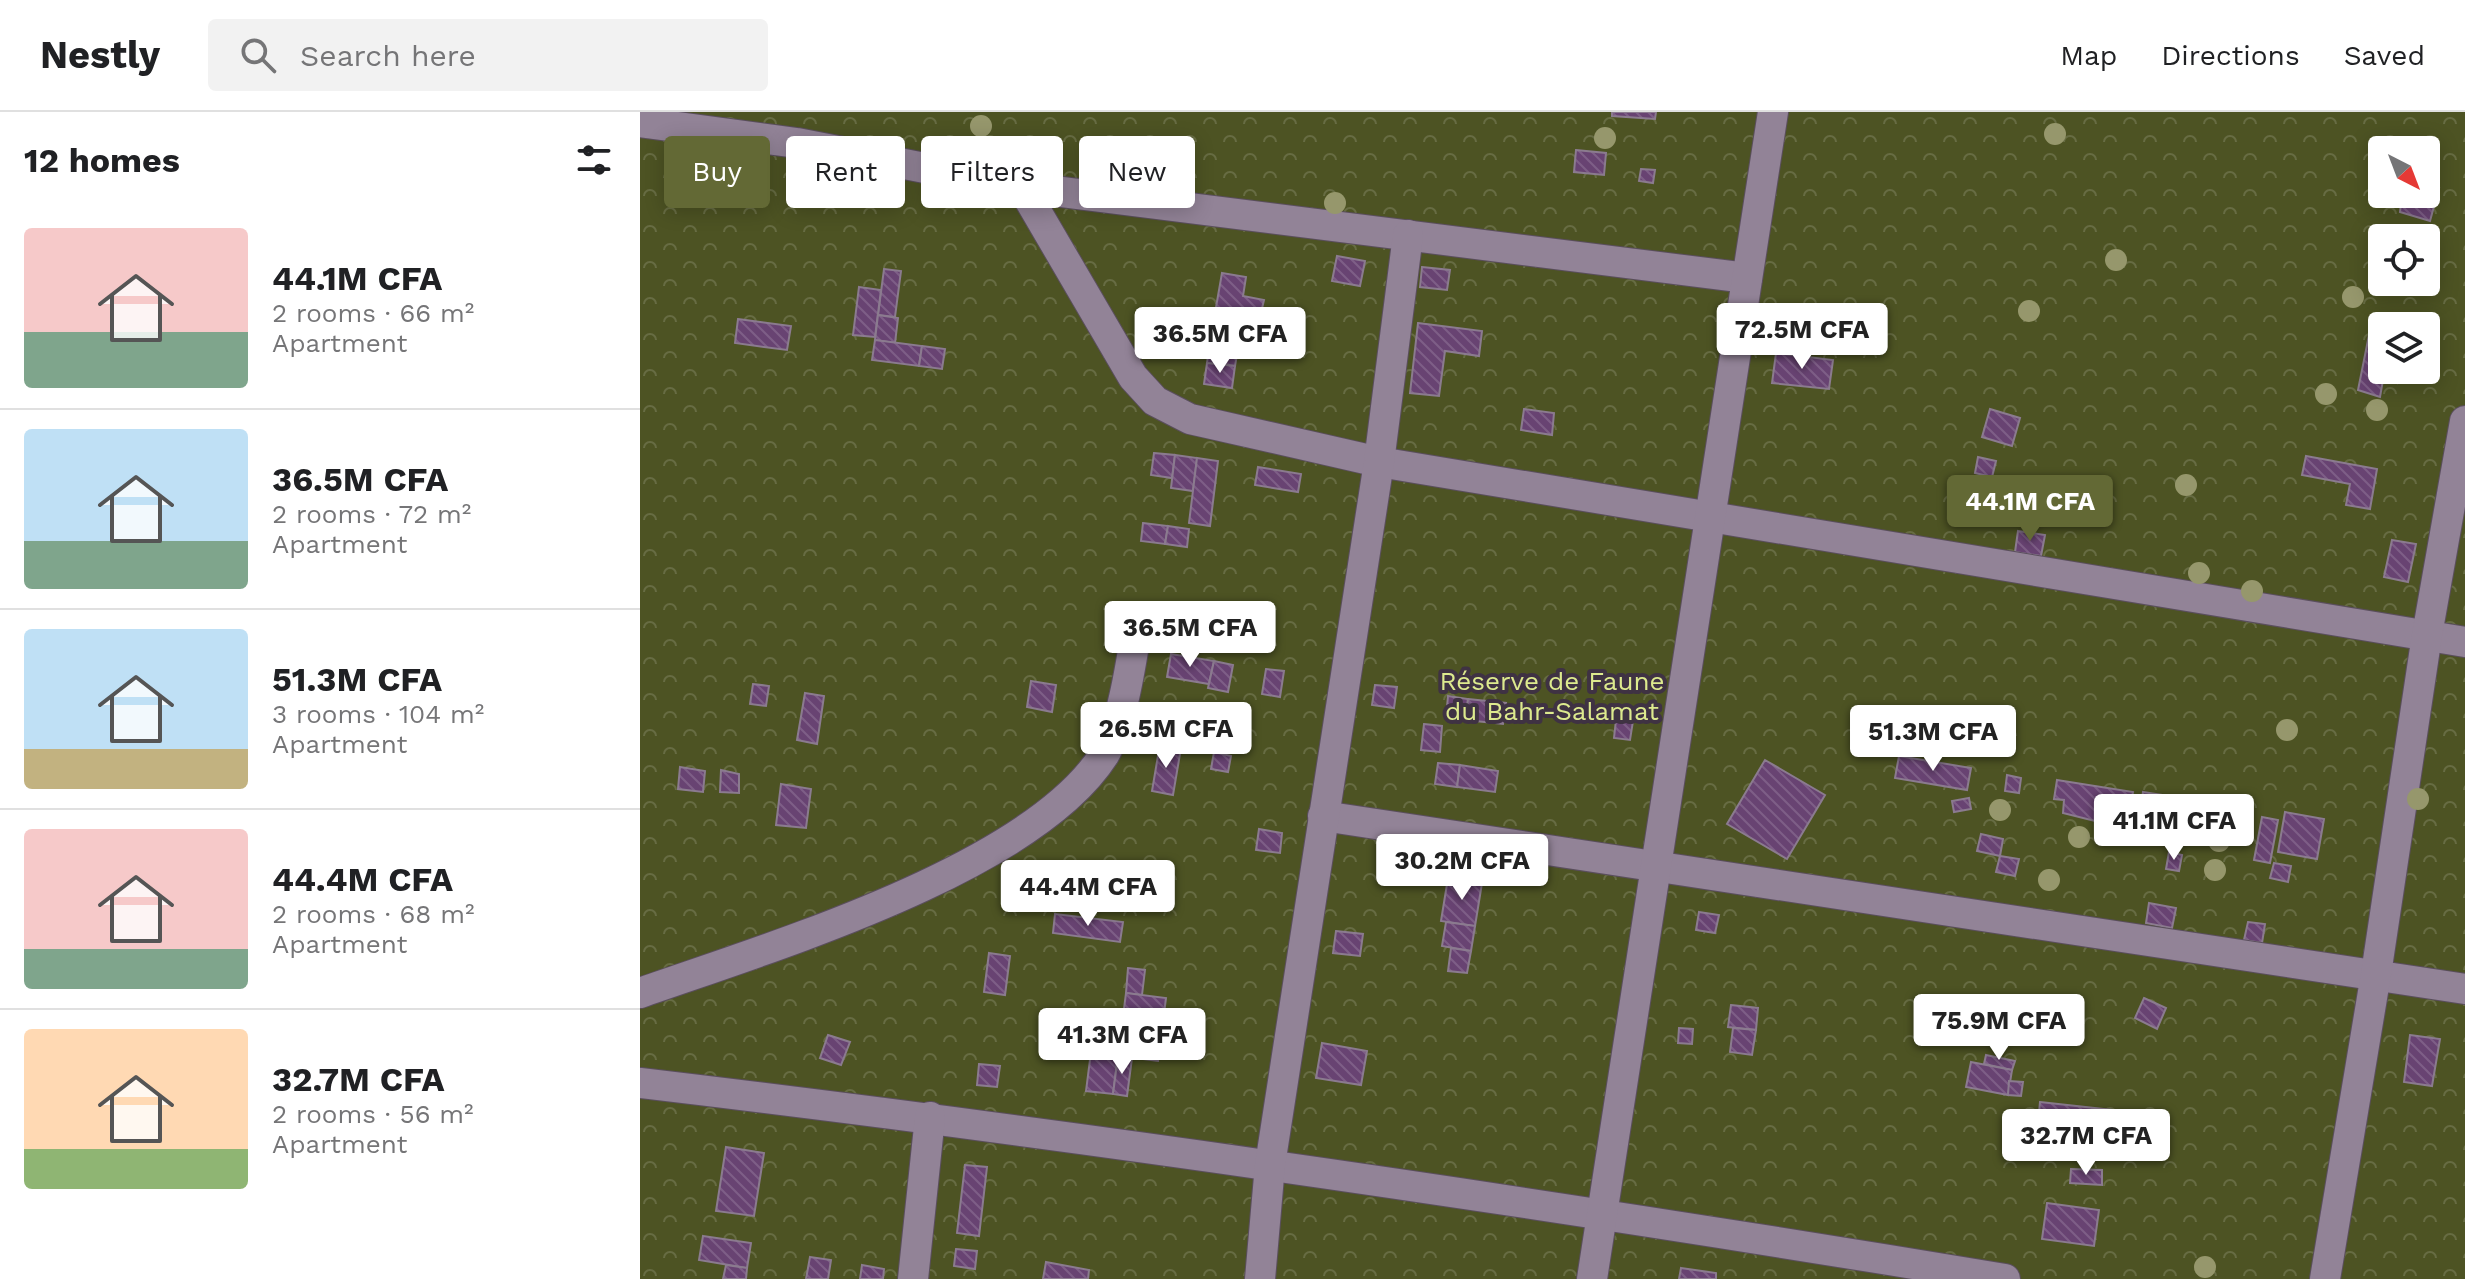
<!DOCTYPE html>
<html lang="en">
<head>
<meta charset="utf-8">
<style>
	body { margin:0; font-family:"Work Sans",sans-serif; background:#f2f2f2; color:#202124; height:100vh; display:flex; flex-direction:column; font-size:30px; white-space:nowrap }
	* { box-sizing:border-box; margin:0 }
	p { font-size:26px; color:#757577 }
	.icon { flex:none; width:44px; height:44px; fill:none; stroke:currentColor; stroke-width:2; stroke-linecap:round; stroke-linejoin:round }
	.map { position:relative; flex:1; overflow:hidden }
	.details { display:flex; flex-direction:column; background:#fff; width:640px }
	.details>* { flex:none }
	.top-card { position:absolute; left:24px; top:24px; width:760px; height:72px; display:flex; gap:16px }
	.needle { width:52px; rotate:138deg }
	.controls { position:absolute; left:1728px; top:24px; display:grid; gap:16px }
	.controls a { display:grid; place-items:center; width:72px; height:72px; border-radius:8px; background:#fff; box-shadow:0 4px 20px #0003; font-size:40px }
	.price { position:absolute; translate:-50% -68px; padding:0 18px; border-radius:8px; background:#fff; color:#222; font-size:26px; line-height:52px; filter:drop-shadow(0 2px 4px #0008) }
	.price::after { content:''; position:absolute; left:50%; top:48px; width:24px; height:18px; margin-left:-12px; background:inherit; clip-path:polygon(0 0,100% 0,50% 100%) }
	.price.selected { background:#636935; color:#fff }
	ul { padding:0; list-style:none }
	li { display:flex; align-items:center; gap:24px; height:200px; padding:0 24px }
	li+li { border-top:2px solid #e0e0e0 }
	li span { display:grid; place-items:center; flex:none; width:224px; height:160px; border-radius:8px; color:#555 }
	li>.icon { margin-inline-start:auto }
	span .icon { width:96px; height:96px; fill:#fffc; stroke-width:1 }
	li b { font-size:34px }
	h2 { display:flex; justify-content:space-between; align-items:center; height:96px; padding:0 24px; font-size:34px }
	.tag { padding:0 28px; border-radius:8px; background:#fff; box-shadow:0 4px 20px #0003; font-size:28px; line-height:72px }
	.tag.selected { background:#636935; color:#fff }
	header { display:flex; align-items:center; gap:48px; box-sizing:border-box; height:112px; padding:0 40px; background:#fff; border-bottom:2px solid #e0e0e0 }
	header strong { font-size:38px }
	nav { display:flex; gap:44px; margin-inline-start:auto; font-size:28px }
	.search { width:560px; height:72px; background:#f2f2f2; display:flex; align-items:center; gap:20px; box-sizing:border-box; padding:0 28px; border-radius:8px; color:#757577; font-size:30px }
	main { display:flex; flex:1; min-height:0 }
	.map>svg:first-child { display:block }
	.park { fill:url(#park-crowns); fill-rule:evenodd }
	.building { fill:url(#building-back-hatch); stroke:#8b7b8f; stroke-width:2 }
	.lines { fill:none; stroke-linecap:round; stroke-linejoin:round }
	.minor-casing { stroke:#5a4e5d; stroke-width:32 }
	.minor { stroke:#928397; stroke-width:30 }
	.tree { fill:#96976c }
	.labels { text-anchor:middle; stroke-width:8; stroke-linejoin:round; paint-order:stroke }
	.park-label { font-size:26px; fill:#ddea8e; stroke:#3f3243 }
</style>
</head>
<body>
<header>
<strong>Nestly</strong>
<div class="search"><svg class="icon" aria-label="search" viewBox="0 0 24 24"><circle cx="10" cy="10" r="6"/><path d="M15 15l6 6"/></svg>Search here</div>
<nav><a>Map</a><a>Directions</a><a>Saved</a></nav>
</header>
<main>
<section class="details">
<h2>12 homes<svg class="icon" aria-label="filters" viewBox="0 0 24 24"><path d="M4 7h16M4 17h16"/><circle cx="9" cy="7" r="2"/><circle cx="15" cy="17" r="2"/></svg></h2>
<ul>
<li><span style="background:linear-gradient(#f6c9c9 65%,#7fa58c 0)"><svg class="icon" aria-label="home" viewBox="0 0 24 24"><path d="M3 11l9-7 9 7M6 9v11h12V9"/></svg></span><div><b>44.1M CFA</b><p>2 rooms · 66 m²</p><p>Apartment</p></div></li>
<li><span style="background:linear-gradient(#bfe0f5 70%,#7fa58c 0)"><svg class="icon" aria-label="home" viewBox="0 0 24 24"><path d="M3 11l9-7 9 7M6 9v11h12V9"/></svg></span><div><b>36.5M CFA</b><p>2 rooms · 72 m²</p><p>Apartment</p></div></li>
<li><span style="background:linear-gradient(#bfe0f5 75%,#c2b280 0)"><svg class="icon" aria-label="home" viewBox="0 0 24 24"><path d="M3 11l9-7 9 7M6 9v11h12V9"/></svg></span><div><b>51.3M CFA</b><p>3 rooms · 104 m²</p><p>Apartment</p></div></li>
<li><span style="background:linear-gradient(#f6c9c9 75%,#7fa58c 0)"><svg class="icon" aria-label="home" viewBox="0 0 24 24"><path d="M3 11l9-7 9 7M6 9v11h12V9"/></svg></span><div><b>44.4M CFA</b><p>2 rooms · 68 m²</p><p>Apartment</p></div></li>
<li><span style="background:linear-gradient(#ffd9b3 75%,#8fb573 0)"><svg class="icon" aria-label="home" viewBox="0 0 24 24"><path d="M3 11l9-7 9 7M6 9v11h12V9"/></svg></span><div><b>32.7M CFA</b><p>2 rooms · 56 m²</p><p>Apartment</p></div></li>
</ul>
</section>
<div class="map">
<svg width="1825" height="1167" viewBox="0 0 1825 1167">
	<defs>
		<pattern id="park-crowns" width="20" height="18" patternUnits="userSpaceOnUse" patternTransform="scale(2)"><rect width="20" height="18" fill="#4d5323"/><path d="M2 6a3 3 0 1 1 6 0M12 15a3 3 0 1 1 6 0" fill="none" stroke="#676c43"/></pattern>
		<pattern id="building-back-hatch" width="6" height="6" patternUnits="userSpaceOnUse" patternTransform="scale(2)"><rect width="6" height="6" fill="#684372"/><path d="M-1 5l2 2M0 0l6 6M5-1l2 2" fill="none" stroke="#7e5e87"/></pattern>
	</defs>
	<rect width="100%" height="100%" fill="#3f3243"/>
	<path class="park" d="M0,0H1825V1167H0ZM1742,38H1786V82H1742ZM1742,126H1786V170H1742ZM1742,214H1786V258H1742Z"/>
	<g class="building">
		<path d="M972,0H1016L1015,7L972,4Z"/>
		<path d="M936,38L966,41L964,63L934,60Z"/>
		<path d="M1001,57L1015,58L1013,71L999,69Z"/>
		<path d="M1786,73L1799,76L1790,109L1760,100L1762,82H1786Z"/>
		<path d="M697,144L725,149L720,174L692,169Z"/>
		<path d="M782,155L810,158L807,178L780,175Z"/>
		<path d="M244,157L261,159L255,205L238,203Z"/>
		<path d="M582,161L606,165L603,184L624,188L619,209L575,201Z"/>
		<path d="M219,175L241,178L235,225L213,223Z"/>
		<path d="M238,203L258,206L255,231L235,228Z"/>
		<path d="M98,207L151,214L147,238L95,231Z"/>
		<path d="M778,211L842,219L839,244L805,239L799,284L770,281Z"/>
		<path d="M1730,218L1742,219V258H1760L1757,271L1743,268L1740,285L1718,278Z"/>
		<path d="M235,228L282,234L279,254L232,248Z"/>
		<path d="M570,228L599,232L595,254L567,251Z"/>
		<path d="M282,234L305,237L302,257L279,254Z"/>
		<path d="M1136,241L1193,248L1189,277L1132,271Z"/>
		<path d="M567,251L595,254L592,276L564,272Z"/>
		<path d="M884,297L914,301L912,323L881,318Z"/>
		<path d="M1350,297L1380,306L1372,334L1342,325Z"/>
		<path d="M514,341L535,343L532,366L511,363Z"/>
		<path d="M535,343L557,346L553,379L531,376Z"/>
		<path d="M1666,344L1737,357L1730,397L1706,393L1710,372L1662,363Z"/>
		<path d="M1338,345L1356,349L1352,365L1335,361Z"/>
		<path d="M557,346L578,349L570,414L549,411Z"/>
		<path d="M618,355L661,362L658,380L615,373Z"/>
		<path d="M503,411L528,414L525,432L501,429Z"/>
		<path d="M528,414L549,417L547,435L525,432Z"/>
		<path d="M1378,419L1405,423L1401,444L1375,440Z"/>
		<path d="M1752,428L1776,432L1768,470L1744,465Z"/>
		<path d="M531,542L574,549L569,572L527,565Z"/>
		<path d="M574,549L593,553L588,580L568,576Z"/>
		<path d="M626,557L644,559L640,585L622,582Z"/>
		<path d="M391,569L416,573L412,600L387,595Z"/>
		<path d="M113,572L129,574L126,594L110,592Z"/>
		<path d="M735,573L757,575L754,596L732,593Z"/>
		<path d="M165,581L184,584L177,632L157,628Z"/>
		<path d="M808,584L828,587L826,608L806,606Z"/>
		<path d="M828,587L866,591L863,612L826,608Z"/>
		<path d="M976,608L993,609L990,628L974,626Z"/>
		<path d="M784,612L802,614L800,640L781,638Z"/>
		<path d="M520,632L541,636L533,683L512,679Z"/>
		<path d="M574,640L591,644L588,660L571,657Z"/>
		<path d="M1259,644L1331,656L1327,678L1255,666Z"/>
		<path d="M1125,648L1185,683L1147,747L1087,712Z"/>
		<path d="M798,651L820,653L817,675L795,672Z"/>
		<path d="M820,653L858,659L855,680L817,675Z"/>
		<path d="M40,655L65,659L63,680L38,677Z"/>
		<path d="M81,658L99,662V681L80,680Z"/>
		<path d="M1367,663L1381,666L1379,681L1365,679Z"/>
		<path d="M1417,668L1493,680L1489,703L1476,702L1475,714L1423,701L1424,688L1414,687Z"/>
		<path d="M141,672L171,677L166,716L136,713Z"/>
		<path d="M1503,680L1549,687L1543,721L1498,715Z"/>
		<path d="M1329,686L1331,697L1314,700L1312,689Z"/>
		<path d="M1645,700L1684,707L1677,747L1638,740Z"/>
		<path d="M1622,705L1638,708L1630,751L1614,748Z"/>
		<path d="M619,717L642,721L640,741L616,738Z"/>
		<path d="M1341,722L1363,727L1360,744L1337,739Z"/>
		<path d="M1529,740L1542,743L1539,759L1526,757Z"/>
		<path d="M1360,744L1379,747L1375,764L1356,760Z"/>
		<path d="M1634,751L1651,754L1648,770L1630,766Z"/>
		<path d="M808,766L842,771L835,814L801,809Z"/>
		<path d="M1509,791L1536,796L1532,816L1506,811Z"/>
		<path d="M1059,800L1079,803L1075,821L1056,818Z"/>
		<path d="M415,802L483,810L480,830L413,821Z"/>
		<path d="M806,810L835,814L831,839L802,834Z"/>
		<path d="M1608,810L1625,812L1622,831L1604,828Z"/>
		<path d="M696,819L723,822L720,844L693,841Z"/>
		<path d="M811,836L831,839L827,861L808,859Z"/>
		<path d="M349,841L370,844L365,883L344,880Z"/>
		<path d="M488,856L505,858L502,883L486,881Z"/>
		<path d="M486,881L526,886L518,949L478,944Z"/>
		<path d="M1504,886L1526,896L1517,917L1495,906Z"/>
		<path d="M1091,893L1118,896L1116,918L1088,915Z"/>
		<path d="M455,907L483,911L479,936L452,932Z"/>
		<path d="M1039,916L1053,917L1052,932L1038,931Z"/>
		<path d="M1093,916L1116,918L1112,943L1090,940Z"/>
		<path d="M188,923L210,930L201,953L180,946Z"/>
		<path d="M1770,923L1800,927L1792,974L1764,970Z"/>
		<path d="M682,931L727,939L721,973L676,966Z"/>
		<path d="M452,932L479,936L473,982L446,979Z"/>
		<path d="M1346,943L1375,949L1372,958L1344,952Z"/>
		<path d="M478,944L492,946L487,984L473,982Z"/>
		<path d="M1331,950L1372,958L1368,983L1326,975Z"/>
		<path d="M339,952L360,954L357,975L337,973Z"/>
		<path d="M1369,969L1383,970L1381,984L1368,983Z"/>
		<path d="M1400,990L1472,998L1470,1020L1398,1011Z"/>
		<path d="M86,1035L124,1041L114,1104L76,1099Z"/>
		<path d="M325,1053L347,1055L339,1124L317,1121Z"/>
		<path d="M1431,1057L1462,1058V1073L1430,1071Z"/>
		<path d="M1407,1091L1459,1098L1454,1134L1402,1127Z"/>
		<path d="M63,1124L111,1131L107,1156L59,1148Z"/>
		<path d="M316,1137L337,1139L335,1157L314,1154Z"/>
		<path d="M170,1145L191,1148L188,1167H166Z"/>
		<path d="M406,1150L449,1158L448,1167H403Z"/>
		<path d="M86,1153L107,1156L106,1167H83Z"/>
		<path d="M222,1153L244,1157L243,1167H220Z"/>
		<path d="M1041,1156L1076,1161V1167H1039Z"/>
	</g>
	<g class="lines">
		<g class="minor-casing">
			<g id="minor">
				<path d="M0,10L157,31L382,75L1107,166"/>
				<path d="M382,75L493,265L515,289L550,307L739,350L1825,530"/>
				<path d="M683,704L1825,877"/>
				<path d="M0,881C127,836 390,758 464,643C483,611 492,545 498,508"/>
				<path d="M0,971C457,1025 911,1092 1365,1167"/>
				<path d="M273,1167L290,1005"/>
				<path d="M620,1167L630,1053L739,350L768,123"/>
				<path d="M952,1167L1133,0"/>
				<path d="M1685,1167L1736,862L1787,523L1825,309"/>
			</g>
		</g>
		<use href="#minor" class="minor"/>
	</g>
	<g class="tree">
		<circle cx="341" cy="14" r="11"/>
		<circle cx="1415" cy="22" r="11"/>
		<circle cx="965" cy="26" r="11"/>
		<circle cx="695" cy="91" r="11"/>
		<circle cx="1476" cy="148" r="11"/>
		<circle cx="1713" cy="185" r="11"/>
		<circle cx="1389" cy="199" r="11"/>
		<circle cx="1686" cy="282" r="11"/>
		<circle cx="1737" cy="298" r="11"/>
		<circle cx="1546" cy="373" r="11"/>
		<circle cx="1559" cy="461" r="11"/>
		<circle cx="1612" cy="479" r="11"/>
		<circle cx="1647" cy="618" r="11"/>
		<circle cx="1778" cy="687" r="11"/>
		<circle cx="1360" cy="698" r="11"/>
		<circle cx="1439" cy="725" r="11"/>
		<circle cx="1579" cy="729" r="11"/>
		<circle cx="1575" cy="758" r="11"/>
		<circle cx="1409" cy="768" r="11"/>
		<circle cx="1565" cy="1155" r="11"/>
	</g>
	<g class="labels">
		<g class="park-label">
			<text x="912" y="578">Réserve de Faune<tspan x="912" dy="30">du Bahr-Salamat</tspan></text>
		</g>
	</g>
</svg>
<div class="controls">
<a><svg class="needle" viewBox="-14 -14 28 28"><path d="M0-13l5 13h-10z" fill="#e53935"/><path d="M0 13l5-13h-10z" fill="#757577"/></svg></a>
<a><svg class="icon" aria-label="locate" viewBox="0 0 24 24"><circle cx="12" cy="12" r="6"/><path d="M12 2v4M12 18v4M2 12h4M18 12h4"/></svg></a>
<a><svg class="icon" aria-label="layers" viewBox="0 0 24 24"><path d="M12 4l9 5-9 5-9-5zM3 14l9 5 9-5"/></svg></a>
</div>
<b class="price" style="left:1162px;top:259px">72.5M CFA</b>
<b class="price" style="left:580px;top:263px">36.5M CFA</b>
<b class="price selected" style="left:1390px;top:431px">44.1M CFA</b>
<b class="price" style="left:550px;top:557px">36.5M CFA</b>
<b class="price" style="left:526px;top:658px">26.5M CFA</b>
<b class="price" style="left:1293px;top:661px">51.3M CFA</b>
<b class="price" style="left:1534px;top:750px">41.1M CFA</b>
<b class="price" style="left:822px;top:790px">30.2M CFA</b>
<b class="price" style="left:448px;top:816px">44.4M CFA</b>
<b class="price" style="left:1359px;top:950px">75.9M CFA</b>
<b class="price" style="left:482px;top:964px">41.3M CFA</b>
<b class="price" style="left:1446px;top:1065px">32.7M CFA</b>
<div class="top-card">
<a class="tag selected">Buy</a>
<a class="tag">Rent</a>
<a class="tag">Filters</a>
<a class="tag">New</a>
</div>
</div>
</main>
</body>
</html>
